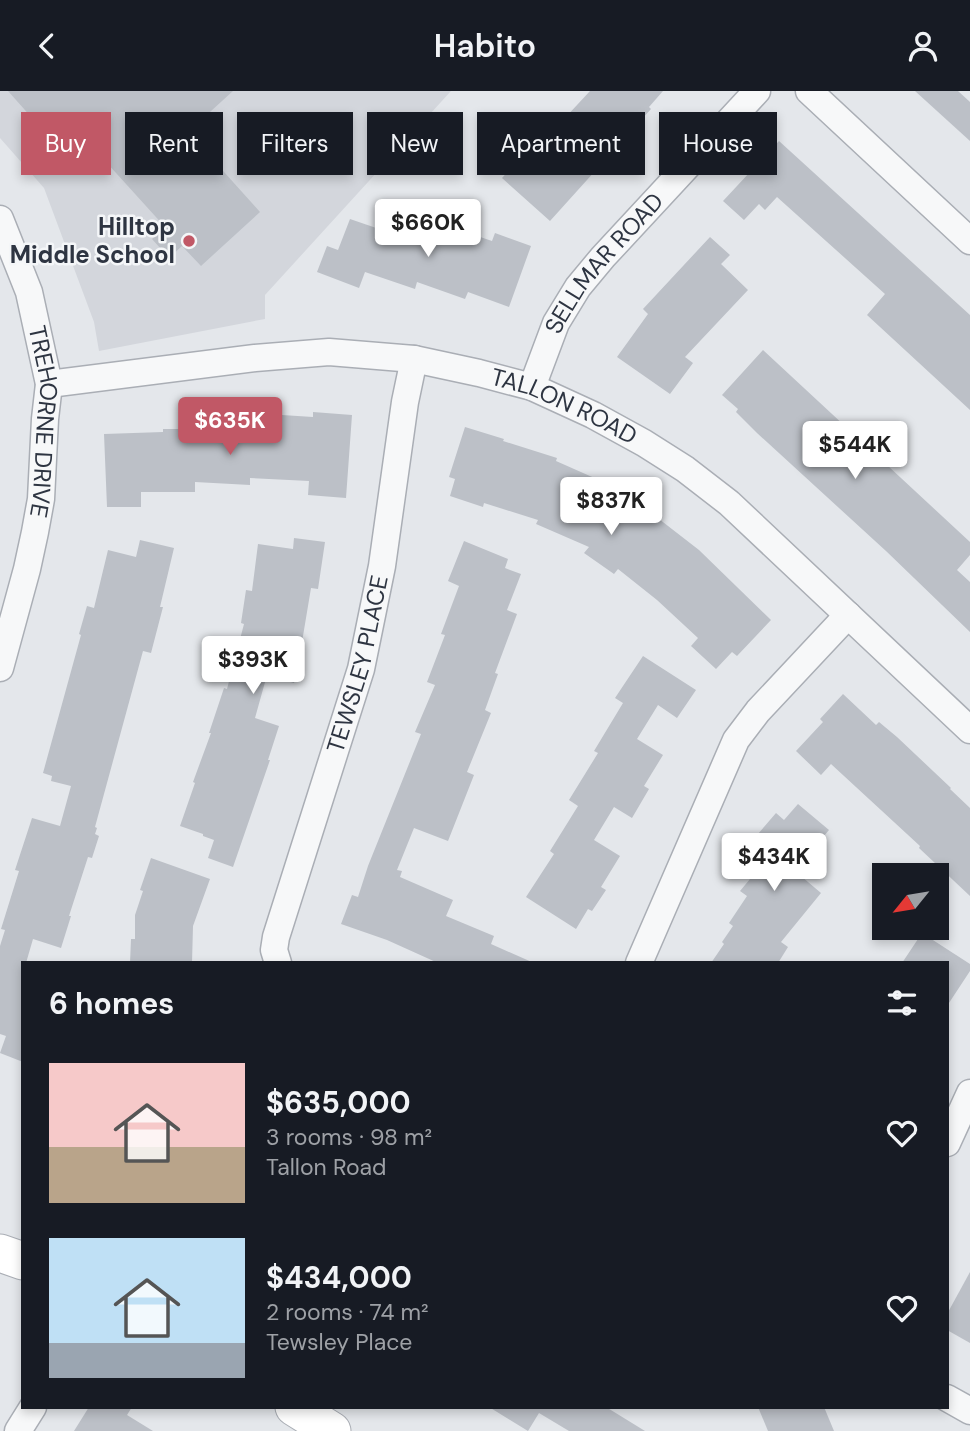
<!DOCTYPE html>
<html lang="en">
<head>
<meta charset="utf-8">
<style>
	body { margin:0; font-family:"DM Sans",sans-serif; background:#20242c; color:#f1f3f6; height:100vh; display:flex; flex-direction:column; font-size:26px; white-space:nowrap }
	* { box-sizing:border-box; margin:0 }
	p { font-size:23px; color:#9ea1a6 }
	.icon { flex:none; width:38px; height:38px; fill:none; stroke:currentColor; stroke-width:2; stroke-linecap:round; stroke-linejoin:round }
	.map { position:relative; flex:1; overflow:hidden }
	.details { position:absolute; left:21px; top:870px; width:928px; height:448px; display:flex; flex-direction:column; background:#171b24; border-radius:0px; box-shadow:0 4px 10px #0003 }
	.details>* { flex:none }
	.hud { position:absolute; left:21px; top:21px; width:929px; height:63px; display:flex; gap:14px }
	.needle { width:46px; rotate:240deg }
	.fabs { position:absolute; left:872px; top:772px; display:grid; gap:14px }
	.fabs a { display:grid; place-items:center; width:77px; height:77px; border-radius:0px; background:#171b24; box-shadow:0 4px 10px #0003; font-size:35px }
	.price { position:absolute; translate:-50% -60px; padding:0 16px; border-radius:7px; background:#fff; color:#222; font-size:23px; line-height:46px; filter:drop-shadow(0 2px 4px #0008) }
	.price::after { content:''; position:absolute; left:50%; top:42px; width:21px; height:16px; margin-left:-10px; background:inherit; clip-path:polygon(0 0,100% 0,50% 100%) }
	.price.current { background:#c15866; color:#fff }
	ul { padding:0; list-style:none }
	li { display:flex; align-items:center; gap:21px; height:175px; padding:0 28px }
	li span { display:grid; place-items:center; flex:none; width:196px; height:140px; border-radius:0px; color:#555 }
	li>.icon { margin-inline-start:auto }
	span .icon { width:84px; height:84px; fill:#fffc; stroke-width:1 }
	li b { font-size:30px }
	h2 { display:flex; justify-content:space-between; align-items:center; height:84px; padding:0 28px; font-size:30px }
	.tag { padding:0 24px; border-radius:0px; background:#171b24; box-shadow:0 4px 10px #0003; font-size:24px; line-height:63px }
	.tag.current { background:#c15866; color:#fff }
	header { display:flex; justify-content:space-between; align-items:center; height:91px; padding:0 28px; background:#171b24; font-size:32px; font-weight:600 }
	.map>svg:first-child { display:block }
	.built { fill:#d3d6dc }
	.building { fill:#bcc0c7 }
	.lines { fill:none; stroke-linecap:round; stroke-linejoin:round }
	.street-casing { stroke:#aaaeb5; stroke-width:29 }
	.secondary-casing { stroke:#aaaeb5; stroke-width:39 }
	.street { stroke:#f7f8f9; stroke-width:26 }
	.secondary { stroke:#fff; stroke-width:37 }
	.poi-dot { fill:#c15866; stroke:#f4f6f8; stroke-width:2.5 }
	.labels { text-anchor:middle; stroke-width:5; stroke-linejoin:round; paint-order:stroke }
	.poi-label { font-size:24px; font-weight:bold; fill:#2e3542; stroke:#f4f6f8; text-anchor:end }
	.street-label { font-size:24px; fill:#2e3542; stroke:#f4f6f8 }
</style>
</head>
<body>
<header><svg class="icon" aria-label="back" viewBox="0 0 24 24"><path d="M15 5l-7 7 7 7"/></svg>Habito<svg class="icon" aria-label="person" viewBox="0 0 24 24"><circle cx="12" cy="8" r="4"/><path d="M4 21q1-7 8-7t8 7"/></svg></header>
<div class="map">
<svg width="970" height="1340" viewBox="0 0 970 1340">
	<rect width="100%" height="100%" fill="#e4e7eb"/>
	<path class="built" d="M0,0H451L265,204V228L99,260L94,231L44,97L0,47Z"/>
	<g class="building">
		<path d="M8,0H233L188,41L260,121L201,175L182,155L169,167L152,148L165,136L68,29L49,46Z"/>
		<path d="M590,0H663L649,16L651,18L550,130L502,87L560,24L564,28Z"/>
		<path d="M915,0H958L970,11V50Z"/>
		<path d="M779,50L970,224V319L867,224L885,203L777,106L765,119L759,113L744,129L723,110Z"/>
		<path d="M392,122L452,143L454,137L492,150L495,142L531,155L509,216L468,201L465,208L417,191L415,198L365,181L359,197L317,181L327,155L338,159L350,128L385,140Z"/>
		<path d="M710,146L730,164L721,173L748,199L685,266L693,272L670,303L617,266L648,223L643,218Z"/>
		<path d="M763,259L970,451V464L957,479L970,491V541L886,460L757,342L736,321L738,318L722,304Z"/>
		<path d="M313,321L352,324L346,407L308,404L309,390L250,387V394L195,391V401H141V416H107L104,343L163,341V338H228L229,330L282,333V324L313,326Z"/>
		<path d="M465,336L504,348L503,350L557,367L556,370L608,393L659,428L699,459L771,529L737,565L732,561L716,578L691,555L698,547L657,509L618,478L614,483L584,462L589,456L536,433L538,429L484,412L483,416L450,405L455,388L449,386Z"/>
		<path d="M294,447L325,451L318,498L311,497L300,563H302L294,592L267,584L255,627L279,635L268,669H270L233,776L208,767L214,749L203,745V743L180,735L195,692L193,691L211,642H209L224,597L227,598L244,533L241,532L246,499L252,500L258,453L293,458Z"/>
		<path d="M140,449L174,457L160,516H163L151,562L143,560L95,736L97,737L95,743L99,745L92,767L88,766L69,825H71L61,857L33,848L26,872H23V971L0,962L6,945L0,943V855L5,839L1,838L19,780L15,779L32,727L60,735L71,695L51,690L52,685L43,682L81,544L79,543L87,515L94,517L108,459L136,466Z"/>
		<path d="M464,450L508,468L505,477L521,483L507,519L517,523L495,582L498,583L485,619L491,622L467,681L474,684L448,750L414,737L397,779L402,780L400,786L453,809L446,825L494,845L491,853L534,872H438L387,849L341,833L352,804L358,806L368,775L421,643L415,641L435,594L427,591L445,544L441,543L459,495L448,490Z"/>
		<path d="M643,565L696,599L677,627L658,614L637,648L663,664L644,695L649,698L632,727L614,716L594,749L620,765L601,796L606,799L592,820L588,818L576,838L526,806L554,763L550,760L578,715L569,709L598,662L594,660L623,612L615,607Z"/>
		<path d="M843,603L876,634L879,631L897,646L951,697L950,698L970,717V805L919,757L920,755L831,673L821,684L796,660L823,631L820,628Z"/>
		<path d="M798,713L829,739L795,780L821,802L781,851L788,856L778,872H711L724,853L722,851L733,835L729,832L747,805L740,800L775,758L758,743L776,722L784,729Z"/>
		<path d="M151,767L210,788L193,835L192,872H130L131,848H135V824L143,800L140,799Z"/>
		<path d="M922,842L970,873V880L947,915V872H902Z"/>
		<path d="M970,1181V1252L947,1239V1223Z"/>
		<path d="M89,1316H132L127,1324L153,1340H74Z"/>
		<path d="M489,1316H606L645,1340H569L539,1322L528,1340Z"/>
		<path d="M758,1316H824L834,1340H768Z"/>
	</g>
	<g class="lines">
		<g class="street-casing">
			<g id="street">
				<path d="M809,0L970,150"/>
				<path id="s1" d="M0,128L29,201L49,293L45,328L41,408L35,441L27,478L0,577"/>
				<path id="s2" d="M49,293L255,267L329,261L414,268L479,282L532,296L593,324L644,352L685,378L729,412L970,639"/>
				<path id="s3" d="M532,296L556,232L578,196L603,166L757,0"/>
				<path id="s4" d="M278,872L274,859L276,846L361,578L382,475L405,311L414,268"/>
				<path d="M639,872L736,649L758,620L848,524"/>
				<path d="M947,1052L970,1002"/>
				<path d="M947,1307L970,1320"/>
				<path d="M18,1340L33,1316"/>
			</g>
		</g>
		<g class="secondary-casing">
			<g id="secondary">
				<path d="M0,1162L23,1170"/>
				<path d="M294,1316L332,1340"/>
			</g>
		</g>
		<use href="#street" class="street"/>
		<use href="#secondary" class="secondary"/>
	</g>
	<circle class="poi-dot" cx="189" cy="150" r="7"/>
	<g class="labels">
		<g class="poi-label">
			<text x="175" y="144">Hilltop<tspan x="175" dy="28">Middle School</tspan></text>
		</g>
		<g class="street-label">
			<text dy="8" stroke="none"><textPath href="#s3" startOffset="145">SELLMAR ROAD</textPath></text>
			<text dy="8" stroke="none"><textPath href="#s2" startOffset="525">TALLON ROAD</textPath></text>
			<text dy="8" stroke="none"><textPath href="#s1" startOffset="210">TREHORNE DRIVE</textPath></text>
			<text dy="8" stroke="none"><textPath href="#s4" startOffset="312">TEWSLEY PLACE</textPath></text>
		</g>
	</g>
</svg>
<div class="fabs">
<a><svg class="needle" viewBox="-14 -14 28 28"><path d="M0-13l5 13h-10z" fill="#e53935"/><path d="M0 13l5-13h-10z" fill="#9ea1a6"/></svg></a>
</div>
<b class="price" style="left:428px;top:168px">$660K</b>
<b class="price current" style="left:230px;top:366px">$635K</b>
<b class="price" style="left:855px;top:390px">$544K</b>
<b class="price" style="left:611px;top:446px">$837K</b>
<b class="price" style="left:253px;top:605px">$393K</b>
<b class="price" style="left:774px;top:802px">$434K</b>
<div class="hud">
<a class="tag current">Buy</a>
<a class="tag">Rent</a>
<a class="tag">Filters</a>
<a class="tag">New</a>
<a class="tag">Apartment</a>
<a class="tag">House</a>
</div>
<section class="details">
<h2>6 homes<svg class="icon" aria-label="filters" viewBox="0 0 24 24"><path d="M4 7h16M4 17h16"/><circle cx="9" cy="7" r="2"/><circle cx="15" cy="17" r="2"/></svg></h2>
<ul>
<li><span style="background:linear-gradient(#f6c9c9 60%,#b9a48a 0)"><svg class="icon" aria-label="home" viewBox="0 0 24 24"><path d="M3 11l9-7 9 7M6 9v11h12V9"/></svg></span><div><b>$635,000</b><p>3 rooms · 98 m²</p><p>Tallon Road</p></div><svg class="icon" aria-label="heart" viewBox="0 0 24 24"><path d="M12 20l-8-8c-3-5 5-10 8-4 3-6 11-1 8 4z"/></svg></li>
<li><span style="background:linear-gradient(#bfe0f5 75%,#9aa5b1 0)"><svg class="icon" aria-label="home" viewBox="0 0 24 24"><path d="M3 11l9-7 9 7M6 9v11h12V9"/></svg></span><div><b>$434,000</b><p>2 rooms · 74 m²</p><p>Tewsley Place</p></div><svg class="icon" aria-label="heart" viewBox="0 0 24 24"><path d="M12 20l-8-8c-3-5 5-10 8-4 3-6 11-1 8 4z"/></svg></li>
</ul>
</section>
</div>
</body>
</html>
